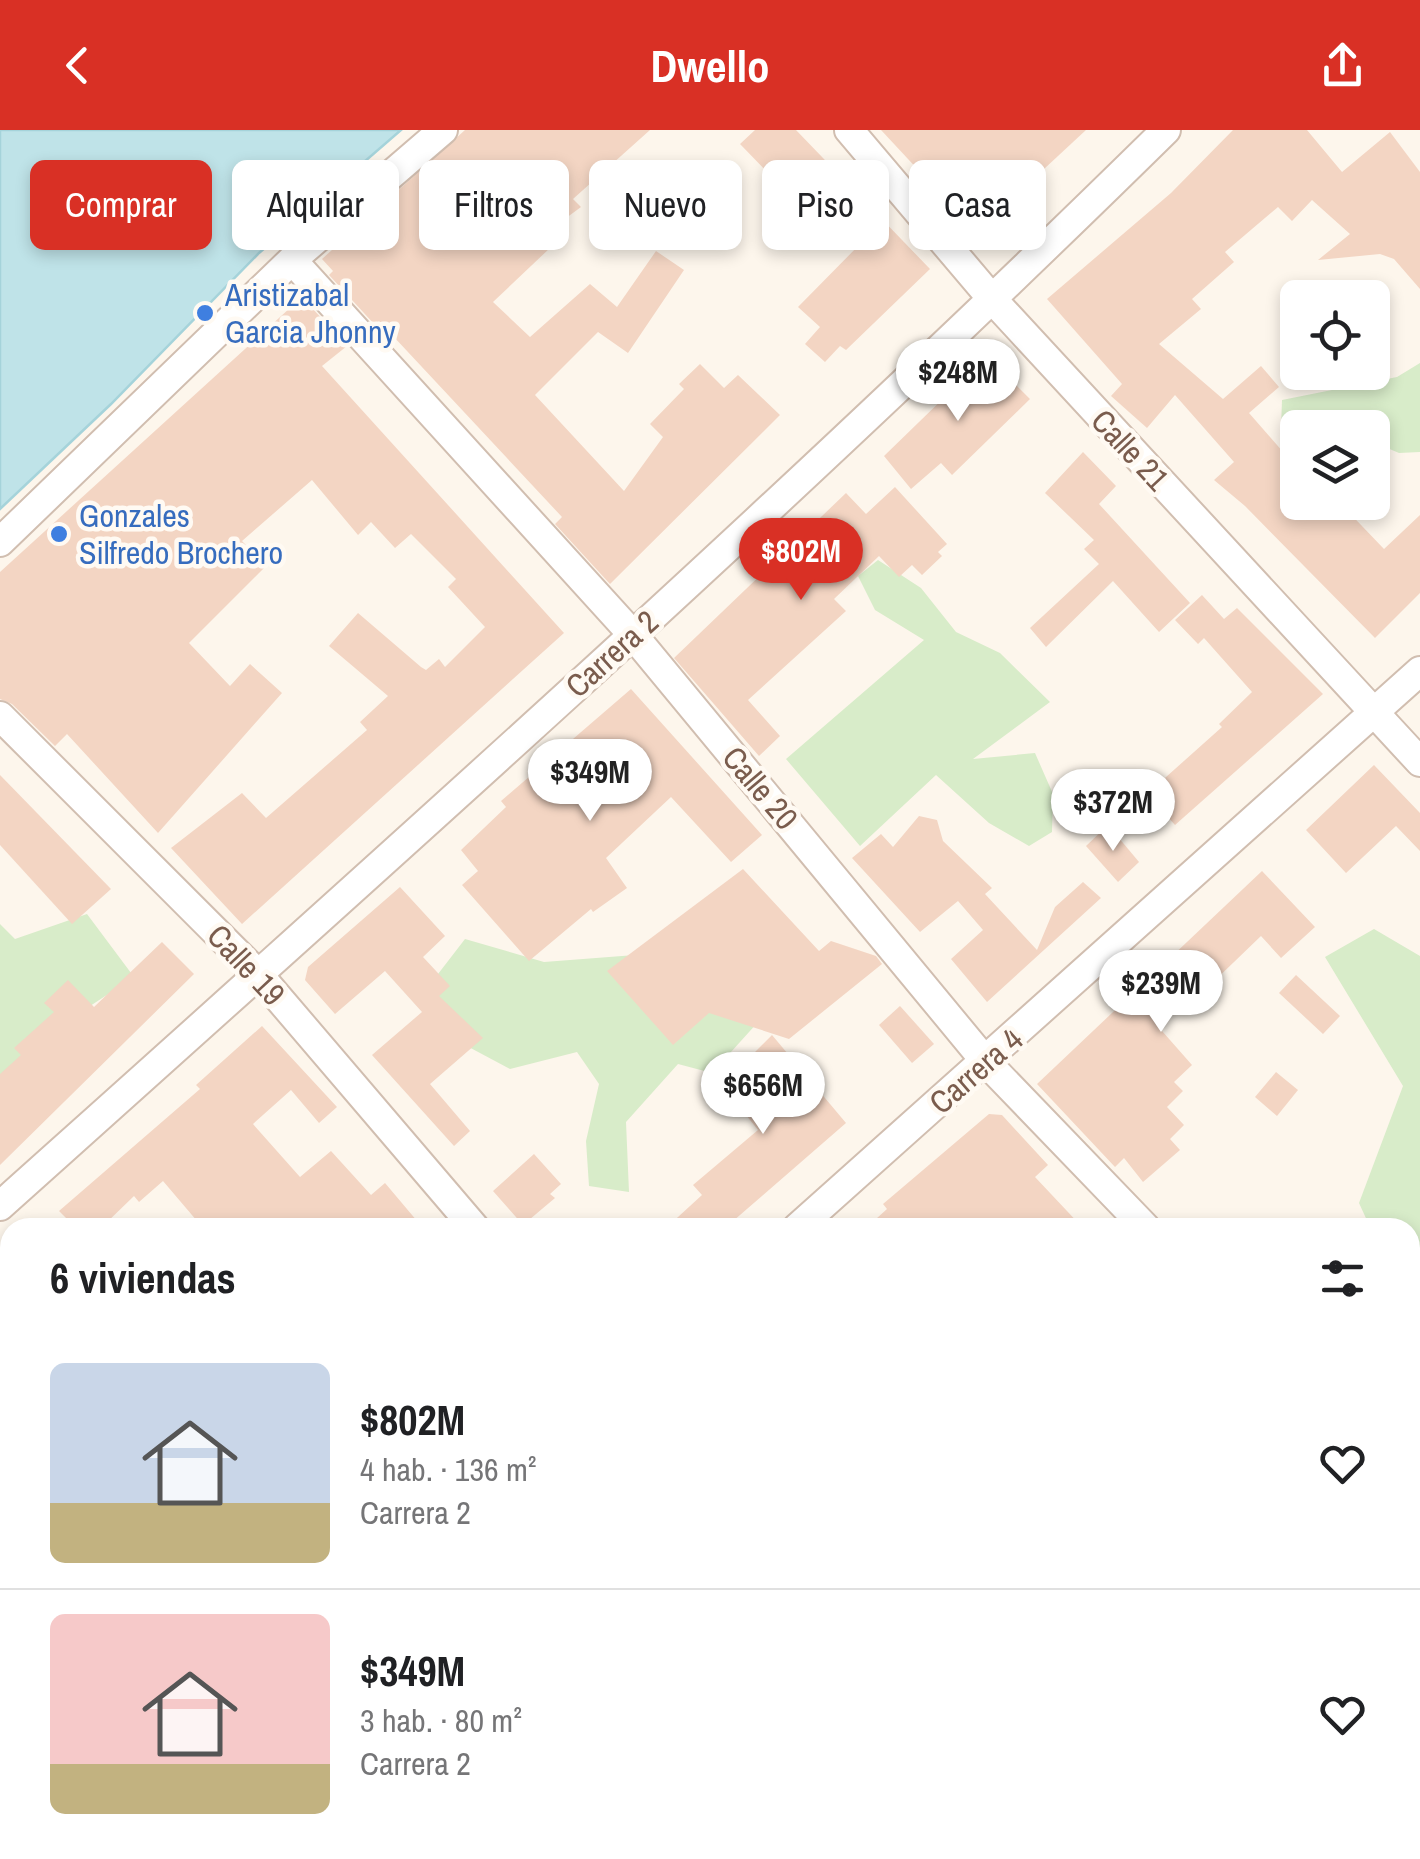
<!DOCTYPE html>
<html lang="es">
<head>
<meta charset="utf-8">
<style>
	body { margin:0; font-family:"Archivo Narrow",sans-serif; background:#f6f6f6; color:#202124; height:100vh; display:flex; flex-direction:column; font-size:38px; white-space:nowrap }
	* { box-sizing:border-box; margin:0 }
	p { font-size:32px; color:#757577 }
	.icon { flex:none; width:55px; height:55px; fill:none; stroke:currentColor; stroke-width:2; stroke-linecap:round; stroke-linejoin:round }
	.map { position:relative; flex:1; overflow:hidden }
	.sheet { position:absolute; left:0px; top:1088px; width:1420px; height:642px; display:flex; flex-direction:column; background:#fff; border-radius:30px 30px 0 0; box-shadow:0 5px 15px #0003 }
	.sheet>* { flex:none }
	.banner { position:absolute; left:30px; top:30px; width:1360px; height:90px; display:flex; gap:20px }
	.fabs { position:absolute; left:1280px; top:150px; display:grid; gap:20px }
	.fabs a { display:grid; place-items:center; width:110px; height:110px; border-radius:15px; background:#fff; box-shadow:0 5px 15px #0003; font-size:50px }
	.price { position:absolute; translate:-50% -85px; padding:0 22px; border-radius:35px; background:#fff; color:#222; font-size:32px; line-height:65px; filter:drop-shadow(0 2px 5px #0008) }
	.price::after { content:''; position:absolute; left:50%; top:60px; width:30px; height:22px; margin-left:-15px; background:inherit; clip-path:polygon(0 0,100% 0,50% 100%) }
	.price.on { background:#d93025; color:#fff }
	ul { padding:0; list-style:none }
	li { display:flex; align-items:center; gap:30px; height:250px; padding:0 50px }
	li+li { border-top:2px solid #e0e0e0 }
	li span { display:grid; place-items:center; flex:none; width:280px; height:200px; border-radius:15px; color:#555 }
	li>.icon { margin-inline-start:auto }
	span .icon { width:120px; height:120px; fill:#fffc; stroke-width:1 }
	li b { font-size:42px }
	h2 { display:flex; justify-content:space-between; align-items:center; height:120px; padding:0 50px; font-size:42px }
	.tag { padding:0 35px; border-radius:15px; background:#fff; box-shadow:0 5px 15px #0003; font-size:35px; line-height:90px }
	.tag.on { background:#d93025; color:#fff }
	header { display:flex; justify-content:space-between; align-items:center; height:130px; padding:0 50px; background:#d93025; color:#fff; font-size:45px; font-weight:700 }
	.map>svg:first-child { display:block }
	.green { fill:#d8ecc9 }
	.water { fill:#bfe3e8; stroke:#a5d3da; stroke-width:2.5 }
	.building { fill:#f3d5c3 }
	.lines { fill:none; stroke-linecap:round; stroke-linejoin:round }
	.street-casing { stroke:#d1beb0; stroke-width:32 }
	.street { stroke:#fff; stroke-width:28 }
	.shop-dot { fill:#3f7fe0; stroke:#fffaf3; stroke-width:4 }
	.labels { text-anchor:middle; stroke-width:9; stroke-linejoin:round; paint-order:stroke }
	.shop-label { font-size:32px; fill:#366cbe; stroke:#fffaf3; text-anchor:start }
	.street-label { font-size:32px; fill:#7a5c4d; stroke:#fffaf3 }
</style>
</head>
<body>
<header><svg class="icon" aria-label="back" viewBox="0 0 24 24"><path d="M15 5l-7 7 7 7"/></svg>Dwello<svg class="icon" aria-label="share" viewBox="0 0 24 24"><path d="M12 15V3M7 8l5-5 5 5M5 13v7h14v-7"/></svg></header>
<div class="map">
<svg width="1420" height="1729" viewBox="0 0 1420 1729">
	<rect width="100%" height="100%" fill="#fdf6ec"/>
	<g class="green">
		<path d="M1420,233V322L1399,323L1373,312L1372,298H1298L1297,330L1280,324L1282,270L1397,247Z"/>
		<path d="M878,430L921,458L956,502L1000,523L1050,572L973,629L1035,623L1053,664L1052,702L1029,716L989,693L936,645L860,716L786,629L924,510L875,480L858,446Z"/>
		<path d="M87,784L134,847L78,884L0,961V794L15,809Z"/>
		<path d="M1374,799L1420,826V1180L1410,1177V1098L1370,1097L1359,1073L1403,956L1325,827Z"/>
		<path d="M465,809L544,832L635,825L759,891L712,943L678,934L626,992L629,1062L589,1056L586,1011L599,954L577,922L510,939L465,915L428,857Z"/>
		<path d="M0,1400L10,1406V1526L0,1529Z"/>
		<path d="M285,1720H501L516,1729H277Z"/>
	</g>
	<path class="water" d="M0,0H401L259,123L111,274L0,379Z"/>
	<g class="building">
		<path d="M465,0H650L573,69L581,77L558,94L561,97L544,113L550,118L493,172L530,207L590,154L617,177L656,121L684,140L628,223L598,202L535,265L624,361L663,307L650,294L684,259L679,254L700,234L724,258L738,245L780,285L610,454L555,394L562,387L379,191L375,195L329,145L333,141L322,129Z"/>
		<path d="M755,0H796L930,139L846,220L840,216L825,232L805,214L820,197L798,177L863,111L792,40L777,52L740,14Z"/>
		<path d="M881,0H1086L976,102Z"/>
		<path d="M1233,0H1307L1342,42L1390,2L1420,42V159L1394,129L1380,124L1318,130L1350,104L1312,70L1292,91L1278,77L1225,122L1234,132L1192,169L1201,179L1159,214L1223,269L1261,236L1279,257L1249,283L1298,339V372H1339L1384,419L1420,385V463L1375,508L1245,376L1214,350L1234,332L1175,265L1147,298L1111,266L1122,254L1047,169L1171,63Z"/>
		<path d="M302,167L347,216L322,236L564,503L242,794L171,718L242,663L266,688L367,600L360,592L388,566L329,516L358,483L421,537L426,540L439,529L445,537L485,497L448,457L456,449L411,404L395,418L371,392L358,405L312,350L242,411L266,436L189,513L230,556L250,534L282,563L158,703L67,604L55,616L12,574L0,569V442Z"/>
		<path d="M987,226L1030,269L952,345L941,333L911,359L884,326Z"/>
		<path d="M1083,322L1116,356L1099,374L1190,473L1159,502L1113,451L1046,517L1030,498L1099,434L1084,419L1094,410L1045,363Z"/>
		<path d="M895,357L947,414L938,422L942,426L922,445L912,435L899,447L879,426L834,469L846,481L748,570L780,606L759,626L674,528L846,363L866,384Z"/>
		<path d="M1202,465L1224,489L1237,478L1323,564L1175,695L1147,664L1222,597L1219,594L1252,562L1204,508L1198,514L1175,490Z"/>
		<path d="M631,559L762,705L731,732L671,667L606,728L627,758L593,782L591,779L529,831L462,755L478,741L461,720L506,677L501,671Z"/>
		<path d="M1374,635L1420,683V721L1396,696L1346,743L1306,700Z"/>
		<path d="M0,645L111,759L72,794L0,715Z"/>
		<path d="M919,686L937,690L943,711L992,758L985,764L1037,820L1055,777L1083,752L1101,768L987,872L951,829L983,800L958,771L920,802L852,728L881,704L893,717Z"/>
		<path d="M1108,695L1139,732L1118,752L1086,716Z"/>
		<path d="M743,739L819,821L831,811L876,826L882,834L789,909L709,883L673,915L607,841Z"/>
		<path d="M1262,741L1315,797L1281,828L1261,806L1207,858L1200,851L1155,893L1192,935L1174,952L1183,961L1167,977L1184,995L1170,1009L1180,1020L1143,1052L1124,1028L1115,1037L1037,954Z"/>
		<path d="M400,757L445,806L423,827L450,856L439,866L483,908L430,954L470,1001L454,1016L372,925L422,882L385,841L335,884L305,850L308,837Z"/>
		<path d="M162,812L194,844L0,1035V944L21,925L14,918L54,882L44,873L68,850L94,877Z"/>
		<path d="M1296,845L1340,886L1323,904L1279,863Z"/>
		<path d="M900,876L934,914L912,933L879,895Z"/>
		<path d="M262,896L337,977L319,993L291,960L253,994L300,1047L331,1021L371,1065L385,1053L423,1098H203L163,1051L139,1072L134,1066L101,1098H76L59,1081L200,959L196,955Z"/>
		<path d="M772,905L846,993L725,1098H666L702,1065L693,1055L758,1000L722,955Z"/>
		<path d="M1276,942L1298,960L1277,986L1255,967Z"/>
		<path d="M989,984L1002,985L1048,1035L1035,1047L1083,1098H866L887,1079L883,1074Z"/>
		<path d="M534,1024L561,1054L550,1064L555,1068L523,1095L493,1061Z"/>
	</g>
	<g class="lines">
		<g class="street-casing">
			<g id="street">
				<path d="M849,0L993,170L1420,632"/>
				<path d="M292,130L633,505L986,932L1146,1098"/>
				<path d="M0,412L292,130L443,0"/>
				<path d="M0,586L258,844L475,1098"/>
				<path d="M0,1076C394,723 789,371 1166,0"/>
				<path d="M797,1098L1420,541"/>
				<path d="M1410,1370L1420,1381"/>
				<path d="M1410,1436L1420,1429"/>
				<path d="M562,1720L568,1729"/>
				<path d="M62,1729L72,1720"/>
				<path d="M1013,1729L1025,1720"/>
			</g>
		</g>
		<use href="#street" class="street"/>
	</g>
	<g class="shop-dot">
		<circle cx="205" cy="183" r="10"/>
		<circle cx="59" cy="404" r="10"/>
	</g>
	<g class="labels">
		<g class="shop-label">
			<text x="225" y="176">Aristizabal<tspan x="225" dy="37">Garcia Jhonny</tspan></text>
			<text x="79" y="397">Gonzales<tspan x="79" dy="37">Silfredo Brochero</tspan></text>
		</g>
		<g class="street-label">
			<text transform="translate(1130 320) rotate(47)" y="11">Calle 21</text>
			<text transform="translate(612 524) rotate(-42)" y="11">Carrera 2</text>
			<text transform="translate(760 658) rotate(50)" y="11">Calle 20</text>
			<text transform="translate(246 835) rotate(47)" y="11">Calle 19</text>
			<text transform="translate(976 941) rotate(-41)" y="11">Carrera 4</text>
		</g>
	</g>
</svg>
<div class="fabs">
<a><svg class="icon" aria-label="locate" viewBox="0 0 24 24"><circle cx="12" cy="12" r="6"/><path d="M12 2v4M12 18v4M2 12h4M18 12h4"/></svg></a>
<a><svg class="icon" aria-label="layers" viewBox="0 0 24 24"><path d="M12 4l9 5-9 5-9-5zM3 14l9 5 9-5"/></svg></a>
</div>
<b class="price" style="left:958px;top:294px">$248M</b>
<b class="price on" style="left:801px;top:473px">$802M</b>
<b class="price" style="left:590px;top:694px">$349M</b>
<b class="price" style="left:1113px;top:724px">$372M</b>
<b class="price" style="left:1161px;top:905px">$239M</b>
<b class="price" style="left:763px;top:1007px">$656M</b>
<div class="banner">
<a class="tag on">Comprar</a>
<a class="tag">Alquilar</a>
<a class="tag">Filtros</a>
<a class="tag">Nuevo</a>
<a class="tag">Piso</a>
<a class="tag">Casa</a>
</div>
<section class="sheet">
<h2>6 viviendas<svg class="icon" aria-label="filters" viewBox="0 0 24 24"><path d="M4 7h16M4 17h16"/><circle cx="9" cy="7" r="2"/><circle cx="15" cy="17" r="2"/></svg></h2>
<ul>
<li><span style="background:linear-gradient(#c9d6e8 70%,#c2b280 0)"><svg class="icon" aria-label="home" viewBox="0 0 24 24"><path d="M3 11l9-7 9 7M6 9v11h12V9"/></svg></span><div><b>$802M</b><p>4 hab. · 136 m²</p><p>Carrera 2</p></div><svg class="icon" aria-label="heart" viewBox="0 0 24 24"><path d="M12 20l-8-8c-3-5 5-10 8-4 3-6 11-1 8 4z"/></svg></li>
<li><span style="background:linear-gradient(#f6c9c9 75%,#c2b280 0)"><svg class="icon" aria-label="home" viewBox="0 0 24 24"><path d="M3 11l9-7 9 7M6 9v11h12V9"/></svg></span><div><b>$349M</b><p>3 hab. · 80 m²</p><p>Carrera 2</p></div><svg class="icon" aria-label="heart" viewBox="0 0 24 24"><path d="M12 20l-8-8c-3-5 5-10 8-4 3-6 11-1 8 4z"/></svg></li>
</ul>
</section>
</div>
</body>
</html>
